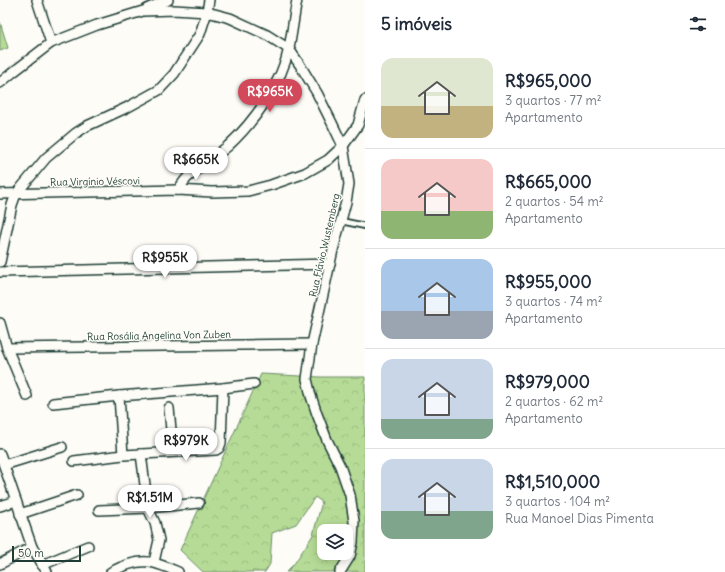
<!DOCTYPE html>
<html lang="pt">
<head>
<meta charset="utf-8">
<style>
	body { margin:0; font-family:Delius,sans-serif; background:#f6f6f7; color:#1f2937; height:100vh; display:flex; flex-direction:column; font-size:15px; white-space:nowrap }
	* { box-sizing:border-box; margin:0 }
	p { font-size:13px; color:#747a83 }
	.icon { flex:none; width:22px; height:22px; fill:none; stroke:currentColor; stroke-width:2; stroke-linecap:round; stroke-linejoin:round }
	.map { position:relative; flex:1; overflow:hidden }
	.drawer { display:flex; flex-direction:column; background:#fff; width:360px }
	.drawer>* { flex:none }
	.buttons { position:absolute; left:317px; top:524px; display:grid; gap:8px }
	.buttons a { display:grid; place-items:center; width:36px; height:36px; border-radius:8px; background:#fff; box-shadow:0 2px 10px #0003; font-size:20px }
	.scale { position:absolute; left:12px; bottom:10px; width:69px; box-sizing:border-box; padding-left:4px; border:2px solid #1f3d34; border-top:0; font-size:11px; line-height:14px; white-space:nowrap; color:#1f3d34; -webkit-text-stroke:3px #fdfcf7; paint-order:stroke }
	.price { position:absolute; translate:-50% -34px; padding:0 9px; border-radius:14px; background:#fff; color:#222; font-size:13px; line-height:26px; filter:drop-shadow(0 1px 2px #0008) }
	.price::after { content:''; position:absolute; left:50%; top:24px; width:12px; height:9px; margin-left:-6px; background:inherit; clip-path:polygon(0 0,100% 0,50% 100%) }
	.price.current { background:#d1495b; color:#fff }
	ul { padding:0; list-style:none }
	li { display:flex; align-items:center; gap:12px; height:100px; padding:0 16px }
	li+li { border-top:1px solid #e0e1e3 }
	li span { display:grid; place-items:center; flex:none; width:112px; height:80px; border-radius:12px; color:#555 }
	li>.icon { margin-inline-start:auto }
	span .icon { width:48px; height:48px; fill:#fffc; stroke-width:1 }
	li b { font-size:17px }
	h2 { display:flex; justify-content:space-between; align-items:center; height:48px; padding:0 16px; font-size:17px }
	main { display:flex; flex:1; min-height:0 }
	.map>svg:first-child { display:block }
	.green { fill:#b6db96; stroke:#6a8c65 }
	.forest { fill:url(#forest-crowns); stroke:#6a8c65; fill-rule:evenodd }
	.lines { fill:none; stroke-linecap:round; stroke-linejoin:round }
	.service-casing { stroke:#1f3d34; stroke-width:8 }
	.minor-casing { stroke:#1f3d34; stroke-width:12 }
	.service { stroke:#fdfcf7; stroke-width:4.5 }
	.minor { stroke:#fdfcf7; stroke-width:9 }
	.labels { text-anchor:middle; stroke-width:3; stroke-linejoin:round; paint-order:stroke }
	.street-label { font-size:10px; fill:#1f3d34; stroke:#fdfcf7 }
</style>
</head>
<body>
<main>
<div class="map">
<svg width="365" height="572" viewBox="0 0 365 572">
	<defs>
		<pattern id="forest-crowns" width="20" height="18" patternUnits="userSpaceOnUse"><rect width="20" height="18" fill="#b6db96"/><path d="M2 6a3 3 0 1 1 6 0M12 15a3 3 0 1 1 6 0" fill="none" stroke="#9cbd82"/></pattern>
	</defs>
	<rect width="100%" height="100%" fill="#fdfcf7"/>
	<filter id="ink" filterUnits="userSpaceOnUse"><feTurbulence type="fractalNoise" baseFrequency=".025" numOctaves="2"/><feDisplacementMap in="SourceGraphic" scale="8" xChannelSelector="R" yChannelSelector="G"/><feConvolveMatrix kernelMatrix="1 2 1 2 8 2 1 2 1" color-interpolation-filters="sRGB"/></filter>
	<g filter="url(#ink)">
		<path class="green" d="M0,22L8,48L0,51Z"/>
		<path class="forest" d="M261,374L320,377H365V572H286L294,564L313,535L322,502L315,497L296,524L272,533L270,564L265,572H203L180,550ZM324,531H346V553H324Z"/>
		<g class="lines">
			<g class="service-casing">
				<path id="service" d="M341,221L365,226"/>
			</g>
			<g class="minor-casing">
				<g id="minor">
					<path d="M37,0L51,43"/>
					<path d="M147,9L168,0"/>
					<path d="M0,83L12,73L51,43L97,25L143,11L174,10L207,12L230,18L267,35L289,49L300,65L317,93L332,123L343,146L349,184L346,202L333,250L312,344L307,379L311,396L317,414L327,440L340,466L350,495L354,521L353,542L350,556L340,572"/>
					<path d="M178,190C181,186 184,181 187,178C200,166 215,157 228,146C254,122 282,83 289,48C292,33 294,16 297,0"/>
					<path d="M0,194L178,190L212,192L248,191L271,185L305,173L328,160L343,146L358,125L365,100"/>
					<path d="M0,262L12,205L16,194L46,158L76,133L87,126L128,107L159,90L174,74L200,34L207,12L209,0"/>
					<path d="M0,272L330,264"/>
					<path d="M0,323L7,348L27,396"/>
					<path d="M7,348L312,344"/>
					<path d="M119,396L123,455"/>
					<path d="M53,403L119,396L223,388L254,384"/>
					<path d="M169,408L173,452"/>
					<path d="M0,454L32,547L47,572"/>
					<path d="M141,454L148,508L155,523L159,540L154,562"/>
					<path d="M74,461L123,455L216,450L219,448L221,443L223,388"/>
					<path d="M4,465L62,447"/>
					<path d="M0,506L16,501"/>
					<path d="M99,510L148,508L199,503"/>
					<path d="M20,514L77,495"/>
					<path d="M0,564L32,547"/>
					<path d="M42,565L88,546"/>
					<path d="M111,572C124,565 140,559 154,563C162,565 171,569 178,572"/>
				</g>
			</g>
			<use href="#service" class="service"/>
			<use href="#minor" class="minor"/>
		</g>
	</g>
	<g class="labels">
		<g class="street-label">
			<text transform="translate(95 181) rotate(-1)" y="4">Rua Virgínio Véscovi</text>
			<text transform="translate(324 245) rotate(-77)" y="4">Rua Flávio Wustemberg</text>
			<text transform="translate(159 335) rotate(-1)" y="4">Rua Rosália Angelina Von Zuben</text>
		</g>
	</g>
</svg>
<div class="buttons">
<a><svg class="icon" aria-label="layers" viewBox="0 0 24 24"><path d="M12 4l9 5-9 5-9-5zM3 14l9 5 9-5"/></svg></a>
</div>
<div class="scale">50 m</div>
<b class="price current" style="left:270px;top:113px">R$965K</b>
<b class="price" style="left:196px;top:181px">R$665K</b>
<b class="price" style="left:165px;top:279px">R$955K</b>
<b class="price" style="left:186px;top:462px">R$979K</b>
<b class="price" style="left:150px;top:519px">R$1.51M</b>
</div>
<section class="drawer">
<h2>5 imóveis<svg class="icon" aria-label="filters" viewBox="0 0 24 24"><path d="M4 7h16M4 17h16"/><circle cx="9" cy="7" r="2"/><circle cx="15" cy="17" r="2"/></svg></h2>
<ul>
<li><span style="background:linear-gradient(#dfe7d0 60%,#c2b280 0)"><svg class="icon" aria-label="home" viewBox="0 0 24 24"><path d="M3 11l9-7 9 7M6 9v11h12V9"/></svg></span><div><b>R$965,000</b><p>3 quartos · 77 m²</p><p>Apartamento</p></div></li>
<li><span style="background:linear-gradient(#f6c9c9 65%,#8fb573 0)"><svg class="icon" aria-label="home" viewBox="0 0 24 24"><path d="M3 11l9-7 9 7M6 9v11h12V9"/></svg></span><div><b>R$665,000</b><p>2 quartos · 54 m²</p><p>Apartamento</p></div></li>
<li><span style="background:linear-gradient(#a9c7e8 65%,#9aa5b1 0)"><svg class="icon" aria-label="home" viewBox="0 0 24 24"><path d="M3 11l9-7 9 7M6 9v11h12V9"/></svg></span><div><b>R$955,000</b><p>3 quartos · 74 m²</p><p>Apartamento</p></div></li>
<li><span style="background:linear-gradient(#c9d6e8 75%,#7fa58c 0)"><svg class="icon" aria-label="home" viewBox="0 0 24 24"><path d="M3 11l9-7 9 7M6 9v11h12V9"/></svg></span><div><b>R$979,000</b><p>2 quartos · 62 m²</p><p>Apartamento</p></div></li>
<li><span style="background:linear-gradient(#c9d6e8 65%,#7fa58c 0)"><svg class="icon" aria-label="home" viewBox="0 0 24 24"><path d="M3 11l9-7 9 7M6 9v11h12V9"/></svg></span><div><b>R$1,510,000</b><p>3 quartos · 104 m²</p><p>Rua Manoel Dias Pimenta</p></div></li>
</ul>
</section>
</main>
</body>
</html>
